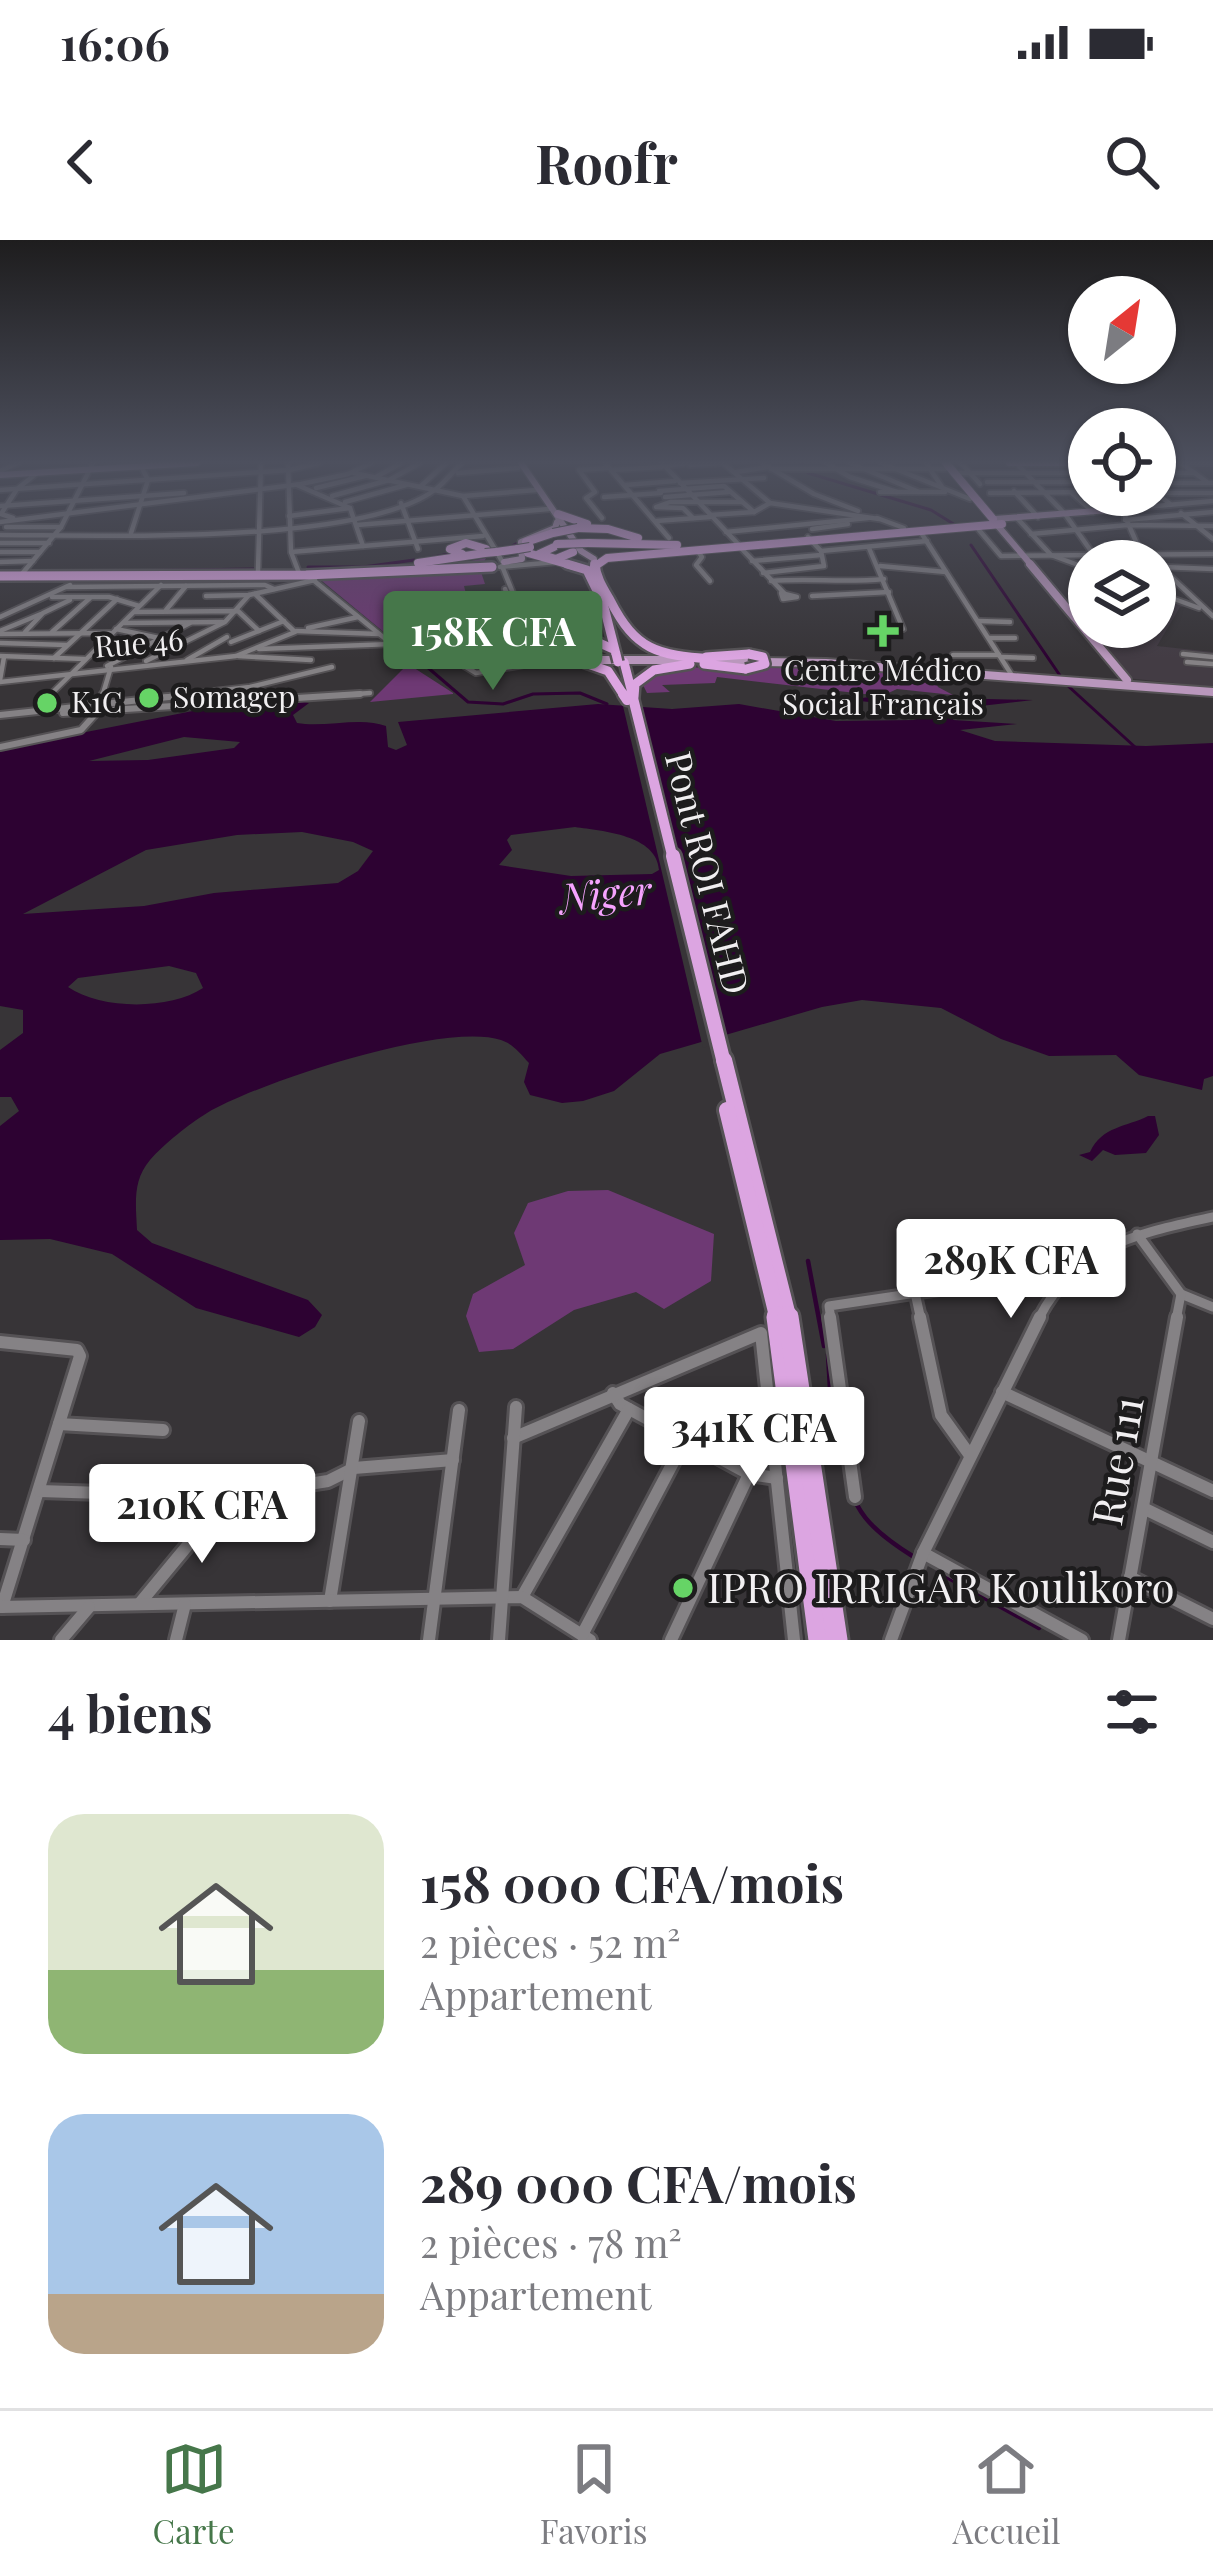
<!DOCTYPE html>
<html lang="fr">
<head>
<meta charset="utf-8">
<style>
	body { margin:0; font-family:"Playfair Display",serif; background:#f7f7f7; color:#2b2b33; height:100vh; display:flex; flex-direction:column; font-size:45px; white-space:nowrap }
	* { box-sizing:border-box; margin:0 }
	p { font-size:39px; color:#7c7c81 }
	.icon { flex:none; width:66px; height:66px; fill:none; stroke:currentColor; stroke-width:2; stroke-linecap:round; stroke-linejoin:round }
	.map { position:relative; height:1400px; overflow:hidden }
	.panel { display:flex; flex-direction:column; background:#fff; flex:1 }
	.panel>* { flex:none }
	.needle { width:78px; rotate:30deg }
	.tools { position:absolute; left:1068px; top:36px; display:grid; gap:24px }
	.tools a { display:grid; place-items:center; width:108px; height:108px; border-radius:50%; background:#fff; box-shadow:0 3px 9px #0004; font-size:60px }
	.price { position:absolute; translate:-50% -102px; padding:0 27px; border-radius:12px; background:#fff; color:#222; font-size:39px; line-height:78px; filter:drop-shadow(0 3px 6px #0008) }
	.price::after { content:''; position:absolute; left:50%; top:72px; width:36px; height:27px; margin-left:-18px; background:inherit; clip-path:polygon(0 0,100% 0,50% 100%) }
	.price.active { background:#46774a; color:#fff }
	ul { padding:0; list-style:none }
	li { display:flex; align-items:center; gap:36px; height:300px; padding:0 48px }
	li span { display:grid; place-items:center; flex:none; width:336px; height:240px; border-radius:36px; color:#555 }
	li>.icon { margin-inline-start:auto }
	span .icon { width:144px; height:144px; fill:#fffc; stroke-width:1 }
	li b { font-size:51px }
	h2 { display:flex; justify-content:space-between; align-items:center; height:144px; padding:0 48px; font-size:51px }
	.status { display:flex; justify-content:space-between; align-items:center; height:84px; padding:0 60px; background:#fff; direction:ltr }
	.status svg { height:33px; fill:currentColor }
	header { display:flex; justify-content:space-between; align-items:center; height:156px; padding:0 48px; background:#fff; font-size:54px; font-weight:700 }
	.tabs { display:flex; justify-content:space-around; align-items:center; height:168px; border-top:3px solid #e1e1e2; background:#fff; font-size:33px; color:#7c7c81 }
	.tabs a { display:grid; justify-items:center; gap:6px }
	.tabs .active { color:#46774a }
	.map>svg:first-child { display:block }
	.built { fill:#433c44 }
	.green { fill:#6e3974 }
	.water { fill:#2d0232; fill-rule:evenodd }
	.pier { fill:#373437 }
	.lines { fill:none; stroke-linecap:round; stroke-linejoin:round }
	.stream-far1 { stroke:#2d0232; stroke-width:3 }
	.stream { stroke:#2d0232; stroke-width:4.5 }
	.canal { stroke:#2d0232; stroke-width:3 }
	.minor-far3-casing { stroke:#555255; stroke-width:8 }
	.minor-far2-casing { stroke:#555255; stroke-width:10 }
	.minor-far1-casing { stroke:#555255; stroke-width:15 }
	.minor-casing { stroke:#555255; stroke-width:18 }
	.major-far1-casing { stroke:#555255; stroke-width:9 }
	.major-casing { stroke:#555255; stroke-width:12 }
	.highway-far5-casing { stroke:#555255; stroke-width:10 }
	.highway-far4-casing { stroke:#555255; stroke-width:14 }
	.highway-far3-casing { stroke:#555255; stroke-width:15 }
	.highway-far2-casing { stroke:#555255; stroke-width:20 }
	.highway-far1-casing { stroke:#555255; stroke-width:22 }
	.highway-casing { stroke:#555255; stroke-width:27 }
	.minor-far3 { stroke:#858285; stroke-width:4.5 }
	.minor-far2 { stroke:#858285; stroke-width:6 }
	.minor-far1 { stroke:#858285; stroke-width:9 }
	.minor { stroke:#858285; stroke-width:12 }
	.major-far1 { stroke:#b997bc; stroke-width:6 }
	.major { stroke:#b997bc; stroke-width:8 }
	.highway-far5 { stroke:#dca5e1; stroke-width:8 }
	.highway-far4 { stroke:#dca5e1; stroke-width:9 }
	.highway-far3 { stroke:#dca5e1; stroke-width:10 }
	.highway-far2 { stroke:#dca5e1; stroke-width:14 }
	.highway-far1 { stroke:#dca5e1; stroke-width:16 }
	.highway { stroke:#dca5e1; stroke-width:21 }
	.highway-bridge-far1-casing { stroke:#555255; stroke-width:10; stroke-linecap:butt }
	.highway-bridge-casing { stroke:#555255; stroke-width:14; stroke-linecap:butt }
	.highway-bridge-far1 { stroke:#dca5e1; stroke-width:8 }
	.highway-bridge { stroke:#dca5e1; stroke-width:9 }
	.poi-dot { fill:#66d466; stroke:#1d1c1d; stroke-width:4.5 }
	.labels { text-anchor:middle; stroke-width:9; stroke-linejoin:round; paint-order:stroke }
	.far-street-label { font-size:30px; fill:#f1eff1; stroke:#1d1c1d }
	.far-poi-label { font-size:30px; fill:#f1eff1; stroke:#1d1c1d; text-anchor:start }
	.street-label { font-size:36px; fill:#f1eff1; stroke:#1d1c1d }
	.water-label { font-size:39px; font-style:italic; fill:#f6a3fe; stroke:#1d1c1d }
	.near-street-label { font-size:42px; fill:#f1eff1; stroke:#1d1c1d }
	.near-poi-label { font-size:42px; fill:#f1eff1; stroke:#1d1c1d; text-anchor:start }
</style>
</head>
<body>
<div class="status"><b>16:06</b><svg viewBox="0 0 49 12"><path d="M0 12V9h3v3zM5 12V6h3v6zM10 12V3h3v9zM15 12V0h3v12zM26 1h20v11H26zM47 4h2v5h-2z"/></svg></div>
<header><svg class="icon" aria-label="back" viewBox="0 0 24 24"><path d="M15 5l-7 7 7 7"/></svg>Roofr<svg class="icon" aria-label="search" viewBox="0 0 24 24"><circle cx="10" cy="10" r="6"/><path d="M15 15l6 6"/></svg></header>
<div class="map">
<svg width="1213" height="1400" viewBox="0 0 1213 1400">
	<rect width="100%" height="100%" fill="#373437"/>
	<path class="built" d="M1155,354L1189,366L1180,367L1157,406L1213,412V447L1126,438L1106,410L1108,402L1095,387H1155Z"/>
	<g class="green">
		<path d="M486,318L480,329L485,344L464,346L466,354L502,352L517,387L420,390L391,398L316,336L445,326Z"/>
		<path d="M408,424L453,453V454L370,462Z"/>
		<path d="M767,425L932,434L938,447L953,455L897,449L882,456L717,437L715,443L662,445L670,452L647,453L643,445C673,403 733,449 767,425Z"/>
		<path d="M608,950L714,994L711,1041L664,1069L636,1052L574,1070L513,1109L479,1112L466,1076L473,1054L525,1025L514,993L528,963L568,951Z"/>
	</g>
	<g class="water">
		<path d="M869,457L889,463L902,457L1033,460L954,469L953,480L1017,484L960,490L995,501L1146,506L1213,503V836L1204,839L1202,850L1139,835L1116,815L1049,816L1001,799L941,768L862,760L822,767L660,814L614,851L583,861L562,863L530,855L524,842L529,823C520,813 513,804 501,800C444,781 259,842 207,873C189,884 164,904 150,920C132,941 136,965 137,990L152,1003L308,1060L322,1075L315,1087L299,1097L196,1068L112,1014L50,999L0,1000V886L19,871L11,857H0V810L23,793V770L0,766V509L208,468L300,461L309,463L293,475L297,483C325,488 361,476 386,486L388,507L396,510L407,505L398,482L598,464L672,469L739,464L836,481L917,480L894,473L947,470L850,460ZM184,497L240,502L234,508L148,520L89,521ZM575,587C603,591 657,595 659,630L652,634L571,636L499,625L512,610L507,600L511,595ZM302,592L353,602L373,611L358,631L338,643L214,653L144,666L23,674L146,610L237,595ZM169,726L196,733L203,748C170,770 101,770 68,747L78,738Z"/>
		<path d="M1148,876H1155L1159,895L1146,913L1115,915L1103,910L1092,921L1079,915L1090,912C1102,886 1127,887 1148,876Z"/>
	</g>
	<path class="pier" d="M638,465L725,801L703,808L623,466Z"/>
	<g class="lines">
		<g class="stream-far1">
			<path d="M971,305L1061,437"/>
			<path d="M512,306L534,294"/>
			<path d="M429,318L449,314"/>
			<path d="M308,327H363L414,320"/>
			<path d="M114,331L255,329"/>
			<path d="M398,402L468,462L503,464L533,454L580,453L607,464"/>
			<path d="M1067,445L1135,507"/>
		</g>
		<g class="stream">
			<path d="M808,1021L824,1106"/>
			<path d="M828,1114L831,1166L841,1198"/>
			<path d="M844,1219C849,1270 872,1291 914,1317"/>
			<path d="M938,1332L1039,1388"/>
		</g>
		<path class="canal" d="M801,223L808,233L931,270L960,288"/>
		<g class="minor-far3-casing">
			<g id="minor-far3">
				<path d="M288,223L291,312L299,333"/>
				<path d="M605,223L669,298"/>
				<path d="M662,223L738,304"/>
				<path d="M723,223L770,263L879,279"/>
				<path d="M762,223L814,254L858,271"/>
				<path d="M826,223L850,237L897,252"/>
				<path d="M850,223L919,252"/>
				<path d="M881,223L970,259"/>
				<path d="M926,223L942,247"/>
				<path d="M961,223L980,244"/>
				<path d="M1016,223L1065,274L1098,321"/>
				<path d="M1155,223H1213"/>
				<path d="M1181,223L1207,242"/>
				<path d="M690,225L722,223"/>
				<path d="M666,226L687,223"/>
				<path d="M771,229H945"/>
				<path d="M579,230L595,252L586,258L602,278"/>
				<path d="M579,230L607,228"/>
				<path d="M611,230L662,227"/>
				<path d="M0,231L18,223"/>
				<path d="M736,232L768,227"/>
				<path d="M354,233L463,256L536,250"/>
				<path d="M458,233L518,228"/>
				<path d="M955,233H1089"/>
				<path d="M1155,233H1195"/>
				<path d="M376,237L401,223"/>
				<path d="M987,242H1089"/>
				<path d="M680,243L764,238"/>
				<path d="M1155,243H1213"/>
				<path d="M297,245L350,268L363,306"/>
				<path d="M625,245L675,241"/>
				<path d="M421,246L446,223"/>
				<path d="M316,248L365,236"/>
				<path d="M0,250L289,230L319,223"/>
				<path d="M659,251L724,246L754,272"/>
				<path d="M1014,251L1038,277"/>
				<path d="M880,252H945"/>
				<path d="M1155,252L1170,264"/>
				<path d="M990,253L1089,252"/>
				<path d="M1072,253L1093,272"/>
				<path d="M1156,253H1213"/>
				<path d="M1104,255L1121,267"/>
				<path d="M332,256L389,240L420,223"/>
				<path d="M463,256L502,321"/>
				<path d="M604,257L661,253"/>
				<path d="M665,257L729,252"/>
				<path d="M345,262L406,245"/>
				<path d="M401,263L418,309"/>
				<path d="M0,266L184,253"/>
				<path d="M1181,273L1213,299"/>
				<path d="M710,275L754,272L770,263"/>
				<path d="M289,276L350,268"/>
				<path d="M13,278L1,274L17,249L37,233"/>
				<path d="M693,278L683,268L656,267L670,262H742"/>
				<path d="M877,278L904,288"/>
				<path d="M1017,278L1051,315L1089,329"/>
				<path d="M1125,280L1213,272"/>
				<path d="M656,281L710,277"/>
				<path d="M0,282L301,244L348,234L371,223"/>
				<path d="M357,285L549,269"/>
				<path d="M6,287H61"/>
				<path d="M812,289L848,284"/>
				<path d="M979,290L1001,316L1213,314"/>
				<path d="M920,291L1013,437"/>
				<path d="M726,292L868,278"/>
				<path d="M131,293L148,240L141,226"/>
				<path d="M1031,294L1127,285L1213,286"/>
				<path d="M0,295C98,295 361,306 436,249C445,242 453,231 462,223"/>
				<path d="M0,303H49"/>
				<path d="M739,306L784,353"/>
				<path d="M869,308L903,389"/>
				<path d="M697,310L702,317L696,325L710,341"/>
				<path d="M821,311L927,301"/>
				<path d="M0,312H40"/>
				<path d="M291,312L483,296"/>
				<path d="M752,321L821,315"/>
				<path d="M1154,321L1137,304L1122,269L1213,261"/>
				<path d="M0,322L33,321"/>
				<path d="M1155,322L1213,376"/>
				<path d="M880,326L946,332"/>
				<path d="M500,327L556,322"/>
				<path d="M1162,327L1213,329"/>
				<path d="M258,331L261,223"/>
				<path d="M763,333L824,326L821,311L808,297"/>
				<path d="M21,335L61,287L93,223"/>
				<path d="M307,335L388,401"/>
				<path d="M1079,335H1089"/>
				<path d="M771,341C811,338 845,343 884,339"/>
				<path d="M66,347L265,345L274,349"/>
				<path d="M505,349L536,423"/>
				<path d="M1155,352L1199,368"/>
				<path d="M781,353L797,357L783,359Z"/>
				<path d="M206,356L249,355L315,340"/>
				<path d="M812,356L889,352"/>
				<path d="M52,357H109L139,366"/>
				<path d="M166,370L186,346"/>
				<path d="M135,372L238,371L259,391"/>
				<path d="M0,377L70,345"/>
				<path d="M979,381L1010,382"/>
				<path d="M124,383L223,382"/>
				<path d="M308,388L358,377"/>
				<path d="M116,389L159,398"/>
				<path d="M0,391L41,374"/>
				<path d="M296,391L379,394"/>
				<path d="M25,392L43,373L70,360"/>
				<path d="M52,392L90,358"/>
				<path d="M0,394L110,393"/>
				<path d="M452,394L461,424L476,433L541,422L502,326"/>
				<path d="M989,398H1015"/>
				<path d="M388,400L527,387"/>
				<path d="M105,401L138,408"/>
				<path d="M231,402L284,381"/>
				<path d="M0,403L67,405"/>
				<path d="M259,409L392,404"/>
				<path d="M1183,414L1213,417"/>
				<path d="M953,415H999"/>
				<path d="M0,416L85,419"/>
				<path d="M238,416L311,420"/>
				<path d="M1002,417L1033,418"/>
				<path d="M54,418L117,359"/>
				<path d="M187,420L227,397"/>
				<path d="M146,421L225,382L249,355"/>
				<path d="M1187,422L1213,424"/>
				<path d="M107,426L190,383"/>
				<path d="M0,440L4,417"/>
				<path d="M0,442L236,416L295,392L255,354"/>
				<path d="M48,457L161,345"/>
				<path d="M102,457L111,427"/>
				<path d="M162,457L250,447L332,427"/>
				<path d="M314,457L370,453"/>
			</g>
		</g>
		<g class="minor-far2-casing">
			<g id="minor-far2">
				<path d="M102,458L103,454"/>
				<path d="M40,465L51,454"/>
				<path d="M63,473L360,454"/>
				<path d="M0,475L197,454"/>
				<path d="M0,507L81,490L99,470"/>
			</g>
		</g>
		<g class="minor-far1-casing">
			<g id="minor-far1">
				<path d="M1137,994L1181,1054"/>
				<path d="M915,1053L921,1080"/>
				<path d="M1181,1054L1213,1067"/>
				<path d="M831,1080L829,1066L1003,1040"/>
				<path d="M1038,1080C1076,1004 1137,994 1213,977"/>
				<path d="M1176,1080L1181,1054"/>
			</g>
		</g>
		<g class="minor-casing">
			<g id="minor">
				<path d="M830,1077L855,1257"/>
				<path d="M920,1077L941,1175L969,1214"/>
				<path d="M0,1102L77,1110L80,1116L2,1367"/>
				<path d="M1002,1152L1213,1251"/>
				<path d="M613,1153L620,1164L749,1234L777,1238"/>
				<path d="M59,1184L163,1190"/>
				<path d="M513,1198L761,1093L794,1400"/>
				<path d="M40,1251L226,1257L328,1241L354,1228L453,1220"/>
				<path d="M1143,1268L1213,1302"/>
				<path d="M0,1299L24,1300"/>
				<path d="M923,1313L1082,1400"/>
				<path d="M1130,1337L1213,1379"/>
				<path d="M522,1357L629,1169"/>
				<path d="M330,1361L359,1181"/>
				<path d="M140,1363L226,1259"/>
				<path d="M0,1367L522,1357L590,1400"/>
				<path d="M582,1395L685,1200"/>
				<path d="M61,1400L89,1367"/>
				<path d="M176,1400L185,1364"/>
				<path d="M429,1400L459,1170"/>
				<path d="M499,1400L516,1167"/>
				<path d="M671,1400L749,1234"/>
				<path d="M891,1400L923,1313L1040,1077"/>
				<path d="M1119,1400L1177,1077"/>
			</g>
		</g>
		<g class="major-far1-casing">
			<g id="major-far1">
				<path d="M521,223L581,311L594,319V327"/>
				<path d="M1009,223H1089"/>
				<path d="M0,235L197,223"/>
				<path d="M995,279L1122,269L1120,264"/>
				<path d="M998,286L1033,327"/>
				<path d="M504,322L522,319L521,302L555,288L557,282"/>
			</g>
		</g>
		<g class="major-casing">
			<g id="major">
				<path d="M594,324V330"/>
				<path d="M1030,324L1127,440"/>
				<path d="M588,420H689"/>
				<path d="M708,421L826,423L1213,452"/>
			</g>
		</g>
		<g class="highway-far5-casing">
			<g id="highway-far5">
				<path d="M946,223L993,279"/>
				<path d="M558,274L587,284"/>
				<path d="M578,288L608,289L638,298"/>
				<path d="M553,293L526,302L528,313L577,327"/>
				<path d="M588,303L677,305"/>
				<path d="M554,307L539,314L556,319L573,312"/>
				<path d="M496,312L518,309"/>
				<path d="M462,314L450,309L466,303L486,309"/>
				<path d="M418,323L485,313"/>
				<path d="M487,327H492"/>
				<path d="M594,327L607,318L1002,284"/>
			</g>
		</g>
		<g class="highway-far4-casing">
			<g id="highway-far4">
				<path d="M567,324L587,330L603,363L616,414"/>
				<path d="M595,324C596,337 603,348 610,360C636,411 657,415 712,419"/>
				<path d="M0,336L306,335L492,327"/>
				<path d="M549,416L557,400L597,375L600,359"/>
				<path d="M706,417L749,414"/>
				<path d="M595,420L569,416L562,406L588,398L613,409"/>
				<path d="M624,422L633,457"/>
				<path d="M585,423L608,431L625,457"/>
				<path d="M704,424L746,429"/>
				<path d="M634,457L635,444L654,430L690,424"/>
			</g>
		</g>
		<g class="highway-far3-casing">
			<g id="highway-far3">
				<path d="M623,454L627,460"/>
				<path d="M632,454L673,619"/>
			</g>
		</g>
		<g class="highway-far2-casing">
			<path id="highway-far2" d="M673,616L724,823"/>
		</g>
		<g class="highway-far1-casing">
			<g id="highway-far1">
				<path d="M724,820L789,1080"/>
				<path d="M727,870L778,1080"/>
			</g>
		</g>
		<g class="highway-casing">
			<g id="highway">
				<path d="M777,1077L819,1400"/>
				<path d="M788,1077L837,1400"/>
			</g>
		</g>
		<use href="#minor-far3" class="minor-far3"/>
		<use href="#minor-far2" class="minor-far2"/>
		<use href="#minor-far1" class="minor-far1"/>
		<use href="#minor" class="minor"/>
		<use href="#major-far1" class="major-far1"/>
		<use href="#major" class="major"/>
		<use href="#highway-far5" class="highway-far5"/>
		<use href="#highway-far4" class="highway-far4"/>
		<use href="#highway-far3" class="highway-far3"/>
		<use href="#highway-far2" class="highway-far2"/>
		<use href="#highway-far1" class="highway-far1"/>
		<use href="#highway" class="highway"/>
		<g class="highway-bridge-far1-casing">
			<g id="highway-bridge-far1">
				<path d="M553,293L578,288"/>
				<path d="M557,304L588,303"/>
				<path d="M518,309L530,307"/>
				<path d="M485,313L496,312"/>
			</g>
		</g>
		<g class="highway-bridge-casing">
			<g id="highway-bridge">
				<path d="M616,414L618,422"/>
				<path d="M746,429L765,424L763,417L749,414"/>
			</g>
		</g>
		<use href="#highway-bridge-far1" class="highway-bridge-far1"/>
		<use href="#highway-bridge" class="highway-bridge"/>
	</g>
	<linearGradient id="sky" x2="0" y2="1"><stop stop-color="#1e1d1e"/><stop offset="0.53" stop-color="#4d505e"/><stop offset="1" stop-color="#4d505e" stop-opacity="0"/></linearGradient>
	<rect width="1213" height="419" fill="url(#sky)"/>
	<g class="poi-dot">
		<path d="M877 373h12v12h12v12h-12v12h-12v-12h-12v-12h12z"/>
		<circle cx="149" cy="458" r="12"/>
		<circle cx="47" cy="463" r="12"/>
		<circle cx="683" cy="1348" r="12"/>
	</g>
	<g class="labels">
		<g class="far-street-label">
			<text transform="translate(139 404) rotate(-5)" y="10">Rue 46</text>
		</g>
		<g class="far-poi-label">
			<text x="883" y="441" text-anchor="middle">Centre Médico<tspan x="883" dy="34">Social Français</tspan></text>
			<text x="173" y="468">Somagep</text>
			<text x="71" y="473">K1C</text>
		</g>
		<g class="street-label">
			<text transform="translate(707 633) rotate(76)" y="13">Pont ROI FAHD</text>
		</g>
		<g class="water-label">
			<text transform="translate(606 654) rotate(-5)" y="14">Niger</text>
		</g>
		<g class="near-street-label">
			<text transform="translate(1118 1221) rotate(-80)" y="15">Rue 111</text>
		</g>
		<g class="near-poi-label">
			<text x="707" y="1363">IPRO IRRIGAR Koulikoro</text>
		</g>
	</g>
</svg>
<div class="tools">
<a><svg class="needle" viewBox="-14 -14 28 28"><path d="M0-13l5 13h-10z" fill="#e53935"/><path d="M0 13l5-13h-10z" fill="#7c7c81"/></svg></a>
<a><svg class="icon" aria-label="locate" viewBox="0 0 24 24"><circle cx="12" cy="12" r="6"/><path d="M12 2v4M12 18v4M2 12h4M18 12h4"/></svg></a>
<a><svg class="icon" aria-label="layers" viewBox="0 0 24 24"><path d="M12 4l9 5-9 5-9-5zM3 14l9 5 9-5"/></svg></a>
</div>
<b class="price active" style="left:493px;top:453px">158K CFA</b>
<b class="price" style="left:1011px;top:1081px">289K CFA</b>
<b class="price" style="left:754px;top:1249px">341K CFA</b>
<b class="price" style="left:202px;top:1326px">210K CFA</b>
</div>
<section class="panel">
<h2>4 biens<svg class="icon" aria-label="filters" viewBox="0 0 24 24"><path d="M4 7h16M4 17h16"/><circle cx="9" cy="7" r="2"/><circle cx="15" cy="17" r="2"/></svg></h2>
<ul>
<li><span style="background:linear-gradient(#dfe7d0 65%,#8fb573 0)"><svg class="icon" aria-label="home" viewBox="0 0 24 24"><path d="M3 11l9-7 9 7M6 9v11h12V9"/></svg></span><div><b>158 000 CFA/mois</b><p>2 pièces · 52 m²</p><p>Appartement</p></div></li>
<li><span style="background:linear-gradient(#a9c7e8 75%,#b9a48a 0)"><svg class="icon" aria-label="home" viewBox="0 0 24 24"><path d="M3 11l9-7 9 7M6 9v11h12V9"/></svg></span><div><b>289 000 CFA/mois</b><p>2 pièces · 78 m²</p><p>Appartement</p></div></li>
</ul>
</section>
<nav class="tabs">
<a class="active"><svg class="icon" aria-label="map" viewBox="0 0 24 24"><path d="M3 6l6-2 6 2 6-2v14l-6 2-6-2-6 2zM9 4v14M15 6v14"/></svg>Carte</a>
<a><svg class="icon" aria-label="saved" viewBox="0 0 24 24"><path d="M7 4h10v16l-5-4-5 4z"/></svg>Favoris</a>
<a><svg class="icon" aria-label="home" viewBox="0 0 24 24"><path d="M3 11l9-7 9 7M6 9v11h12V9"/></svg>Accueil</a>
</nav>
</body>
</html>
